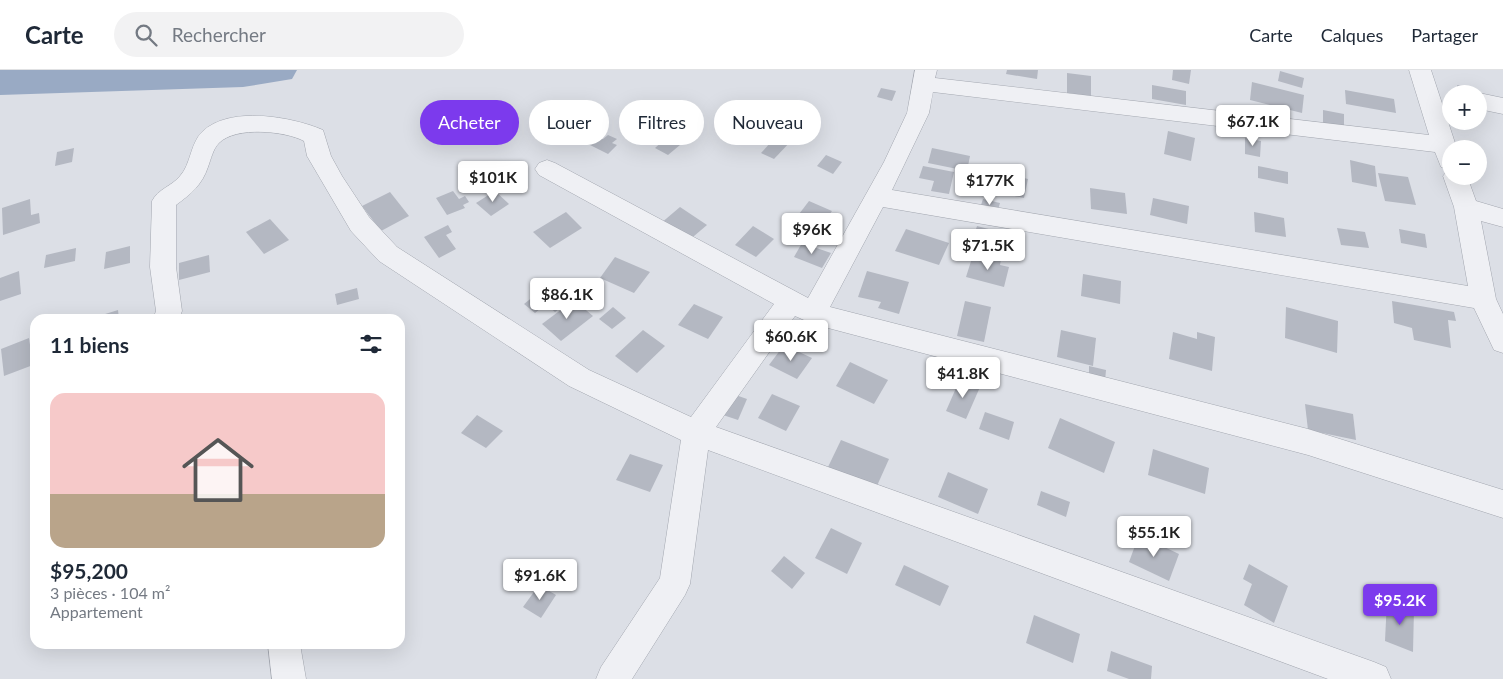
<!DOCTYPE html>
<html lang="fr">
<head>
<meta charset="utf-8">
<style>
	body { margin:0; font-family:Lato,sans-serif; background:#f2f2f3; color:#1f2937; height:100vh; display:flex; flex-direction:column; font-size:19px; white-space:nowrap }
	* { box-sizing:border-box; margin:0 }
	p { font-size:16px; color:#747a83 }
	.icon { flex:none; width:28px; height:28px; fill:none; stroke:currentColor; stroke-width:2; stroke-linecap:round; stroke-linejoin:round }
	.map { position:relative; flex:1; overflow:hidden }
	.side { position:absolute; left:30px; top:244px; width:375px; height:335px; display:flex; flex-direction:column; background:#fff; border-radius:15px; box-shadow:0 5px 20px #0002 }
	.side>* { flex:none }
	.banner { position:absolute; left:420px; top:30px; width:475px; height:45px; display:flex; gap:10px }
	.tools { position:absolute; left:1442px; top:15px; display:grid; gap:10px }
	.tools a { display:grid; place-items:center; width:45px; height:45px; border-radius:50%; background:#fff; box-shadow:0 5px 20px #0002; font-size:25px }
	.price { position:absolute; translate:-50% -42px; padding:0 11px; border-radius:5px; background:#fff; color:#222; font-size:16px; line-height:32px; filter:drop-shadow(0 1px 2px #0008) }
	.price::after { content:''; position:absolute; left:50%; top:30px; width:15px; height:11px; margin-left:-8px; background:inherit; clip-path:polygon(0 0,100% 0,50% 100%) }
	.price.current { background:#7c3aed; color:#fff }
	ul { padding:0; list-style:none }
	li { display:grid; align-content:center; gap:10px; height:265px; padding:0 20px }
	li+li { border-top:1px solid #e0e1e3 }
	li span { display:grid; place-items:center; height:155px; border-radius:15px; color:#555 }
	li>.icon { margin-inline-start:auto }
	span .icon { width:90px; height:90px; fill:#fffc; stroke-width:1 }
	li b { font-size:21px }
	h2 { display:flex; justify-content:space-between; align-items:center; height:60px; padding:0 20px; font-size:21px }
	.tag { padding:0 18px; border-radius:22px; background:#fff; box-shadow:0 5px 20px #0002; font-size:18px; line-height:45px }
	.tag.current { background:#7c3aed; color:#fff }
	header { display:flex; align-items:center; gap:30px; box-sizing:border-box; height:70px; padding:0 25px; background:#fff; border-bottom:1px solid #e0e1e3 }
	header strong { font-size:24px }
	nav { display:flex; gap:28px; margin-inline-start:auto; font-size:18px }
	.search { width:350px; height:45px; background:#f2f2f3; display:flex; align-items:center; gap:12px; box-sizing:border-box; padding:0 18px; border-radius:28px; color:#747a83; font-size:19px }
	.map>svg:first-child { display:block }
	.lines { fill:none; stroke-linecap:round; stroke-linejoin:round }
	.river { fill:#99aac4; fill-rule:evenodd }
	.building { fill:#b4b8c2 }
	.minor-casing { stroke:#a2a6af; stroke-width:1 }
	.minor { fill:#eff0f4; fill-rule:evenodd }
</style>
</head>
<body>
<header>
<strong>Carte</strong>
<div class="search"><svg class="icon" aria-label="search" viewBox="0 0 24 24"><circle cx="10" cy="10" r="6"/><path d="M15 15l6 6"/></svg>Rechercher</div>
<nav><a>Carte</a><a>Calques</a><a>Partager</a></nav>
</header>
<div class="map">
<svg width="1503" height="609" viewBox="0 0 1503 609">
	<rect width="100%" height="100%" fill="#dcdfe6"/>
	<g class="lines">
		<path class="river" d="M0,0H297L292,9L243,17L0,25Z"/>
	</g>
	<g class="building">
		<path d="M1007,0H1038L1037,9L1006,4Z"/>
		<path d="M1173,0H1191L1189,14L1172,10Z"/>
		<path d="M1280,1L1304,8L1302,18L1278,11Z"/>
		<path d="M1067,3L1091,6V26L1067,23Z"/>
		<path d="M1252,12L1304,25L1302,43L1250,30Z"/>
		<path d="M1152,15L1186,21V35L1152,29Z"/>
		<path d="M1457,15L1474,18L1475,24H1459Z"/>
		<path d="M881,18L896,21L892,31L877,27Z"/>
		<path d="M1345,20L1394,29L1396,43L1346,34Z"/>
		<path d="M1323,40L1344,44V60L1323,55Z"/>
		<path d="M1168,61L1195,68L1191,91L1164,84Z"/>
		<path d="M673,62L686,70L668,85L655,78Z"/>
		<path d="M779,63L792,70L774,89L761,83Z"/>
		<path d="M595,65L603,69L608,65L617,69L612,73L617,75L608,84L586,73Z"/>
		<path d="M1245,68L1261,71L1260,87L1245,84Z"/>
		<path d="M74,78L72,92L55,96L57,82Z"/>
		<path d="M932,78L970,86L967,101L928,93Z"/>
		<path d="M826,85L842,92L833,104L817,96Z"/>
		<path d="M1350,90L1375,96L1377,117L1352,112Z"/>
		<path d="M923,96L954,102L949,124L931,121L934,111L919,108Z"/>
		<path d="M1258,96L1288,102V114L1258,108Z"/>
		<path d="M997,101L1028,109L1024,128L992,121Z"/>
		<path d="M1378,103L1408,107L1416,135L1385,131Z"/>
		<path d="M1090,118L1125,123L1127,144L1091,139Z"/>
		<path d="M453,121L459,129L465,126L469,132L463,135L465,138L447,145L436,128Z"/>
		<path d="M495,121L509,134L491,146L476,133Z"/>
		<path d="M390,122L409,146L381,161L362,136Z"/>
		<path d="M1153,128L1189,136L1187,154L1150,145Z"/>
		<path d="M30,129L31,145L39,143L40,153L3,165L2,138Z"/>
		<path d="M983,129L1000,133L997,143L980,138Z"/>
		<path d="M809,131L832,141L816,162L793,152Z"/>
		<path d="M680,137L707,155L687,172L660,154Z"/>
		<path d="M566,142L582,158L550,178L533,162Z"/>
		<path d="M1254,142L1284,148L1286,167L1255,162Z"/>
		<path d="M270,149L289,170L264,184L246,162Z"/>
		<path d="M448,155L452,162L446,165L456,179L439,188L424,167Z"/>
		<path d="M753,156L774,169L756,187L735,175Z"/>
		<path d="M977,156L1008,164L1004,180L972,172Z"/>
		<path d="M1337,158L1365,162L1369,178L1341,175Z"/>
		<path d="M906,159L949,173L939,195L895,181Z"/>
		<path d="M1399,159L1425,164L1427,178L1401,173Z"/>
		<path d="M802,173L831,183L822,198L794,187Z"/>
		<path d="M130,176V193L104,199L106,182Z"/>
		<path d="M76,178L75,191L44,198L46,185Z"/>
		<path d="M982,184L1001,189L1000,195L1009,197L1004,217L966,207L972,188L981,191Z"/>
		<path d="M209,185L210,202L179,210V193Z"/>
		<path d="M615,187L650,202L634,223L600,208Z"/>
		<path d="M19,201L21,224L0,231V208Z"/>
		<path d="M867,201L909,212L899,244L878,238L881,232L858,227Z"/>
		<path d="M1083,204L1121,211L1120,234L1081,226Z"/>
		<path d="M549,214L570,230L555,242L546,234L535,243L524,234Z"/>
		<path d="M357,218L359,229L337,235L335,224Z"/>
		<path d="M574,230L593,246L561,271L542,254Z"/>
		<path d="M965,231L991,237L984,272L957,266Z"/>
		<path d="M1392,231L1454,242L1456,251L1448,250L1451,278L1414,270L1412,258L1394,253Z"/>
		<path d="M694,234L723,247L708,269L678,255Z"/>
		<path d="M613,237L626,248L612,259L599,249Z"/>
		<path d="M1286,237L1338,251L1337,283L1285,268Z"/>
		<path d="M118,240L119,249H102V245Z"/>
		<path d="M643,260L665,276L637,303L615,286Z"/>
		<path d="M1061,260L1096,268L1093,296L1057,287Z"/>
		<path d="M1173,262L1197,269V262L1215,267L1212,301L1169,289Z"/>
		<path d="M29,268L33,295L4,306L1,279Z"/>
		<path d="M784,275L812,288L797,309L769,295Z"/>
		<path d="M850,292L888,310L874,334L836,316Z"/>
		<path d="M1089,296L1106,300L1105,311L1089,307Z"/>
		<path d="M960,309L980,317L966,349L946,341Z"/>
		<path d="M730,323L747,329L738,350L720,344Z"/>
		<path d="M772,324L800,336L786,361L758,348Z"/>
		<path d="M1305,334L1353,344L1356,370L1308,360Z"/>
		<path d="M985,342L1014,352L1009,370L979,359Z"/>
		<path d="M477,345L503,361L486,378L461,363Z"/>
		<path d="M1060,348L1115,372L1104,403L1048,378Z"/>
		<path d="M841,370L889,389L876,418L828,397Z"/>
		<path d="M1153,379L1209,398L1205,424L1148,405Z"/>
		<path d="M630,384L663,395L650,422L616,410Z"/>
		<path d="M948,402L988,419L978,444L938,427Z"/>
		<path d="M1041,421L1070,432L1066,447L1037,435Z"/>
		<path d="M831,458L862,473L847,504L815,488Z"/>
		<path d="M1139,465L1179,484L1169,511L1129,492Z"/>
		<path d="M784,486L805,503L792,519L771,501Z"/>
		<path d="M1249,494L1288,516L1274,553L1244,535L1252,514L1243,509Z"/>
		<path d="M904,495L949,516L940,536L895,515Z"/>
		<path d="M539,515L556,525L541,548L523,537Z"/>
		<path d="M1387,530L1414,539L1413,582L1385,571Z"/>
		<path d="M1034,545L1080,564L1073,593L1026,573Z"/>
		<path d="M1111,581L1152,596L1151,609H1129L1107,601Z"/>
	</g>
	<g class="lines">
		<g class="minor-casing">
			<g id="minor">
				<path d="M915,0H937L935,8L1429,65L1409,0H1431L1457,79H1451V106H1467L1476,131L1503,139V157L1481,151L1496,229L1503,244V283L1494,280L1474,238L883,137L830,237L1308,359L1503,420V448L1308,385L813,254L795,246L716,357L1374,592L1386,597L1391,609H1328L708,380L690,514L685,525L632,609H596L601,597L660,508L681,370L569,316L379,191L351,161L307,86L304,71C285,61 236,56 219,73C213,79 211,89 208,97C202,115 191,124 176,135V197L182,241L179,249H153L156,241L150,197L152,131C158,119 172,116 180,106C191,94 190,74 202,62C229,35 293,47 323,60L331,86L342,106L369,147L397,177L589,300L691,347L774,234L539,105L535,99L539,93L547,90L555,93L808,228L884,92L907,43ZM933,22L1435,82L1441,97L1449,99L1443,106L1454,137L1468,216L892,120L929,43Z"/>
				<path d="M1479,23L1503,28V44L1479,39Z"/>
				<path d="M268,574H300L306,609H272Z"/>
			</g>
		</g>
		<use href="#minor" class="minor"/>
	</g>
</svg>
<div class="tools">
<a>+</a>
<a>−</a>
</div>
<b class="price" style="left:1253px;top:77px">$67.1K</b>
<b class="price" style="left:493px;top:133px">$101K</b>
<b class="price" style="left:990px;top:136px">$177K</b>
<b class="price" style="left:812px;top:185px">$96K</b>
<b class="price" style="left:988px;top:201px">$71.5K</b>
<b class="price" style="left:567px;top:250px">$86.1K</b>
<b class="price" style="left:791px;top:292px">$60.6K</b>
<b class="price" style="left:963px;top:329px">$41.8K</b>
<b class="price" style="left:1154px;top:488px">$55.1K</b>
<b class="price" style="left:540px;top:531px">$91.6K</b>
<b class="price current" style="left:1400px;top:556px">$95.2K</b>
<div class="banner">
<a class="tag current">Acheter</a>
<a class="tag">Louer</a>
<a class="tag">Filtres</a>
<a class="tag">Nouveau</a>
</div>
<section class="side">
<h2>11 biens<svg class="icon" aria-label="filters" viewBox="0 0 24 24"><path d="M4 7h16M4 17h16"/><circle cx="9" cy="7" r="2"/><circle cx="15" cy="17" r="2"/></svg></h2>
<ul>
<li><span style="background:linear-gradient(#f6c9c9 65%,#b9a48a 0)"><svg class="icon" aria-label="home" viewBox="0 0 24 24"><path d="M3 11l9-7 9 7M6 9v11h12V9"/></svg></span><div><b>$95,200</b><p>3 pièces · 104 m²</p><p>Appartement</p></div></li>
</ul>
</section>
</div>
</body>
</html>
